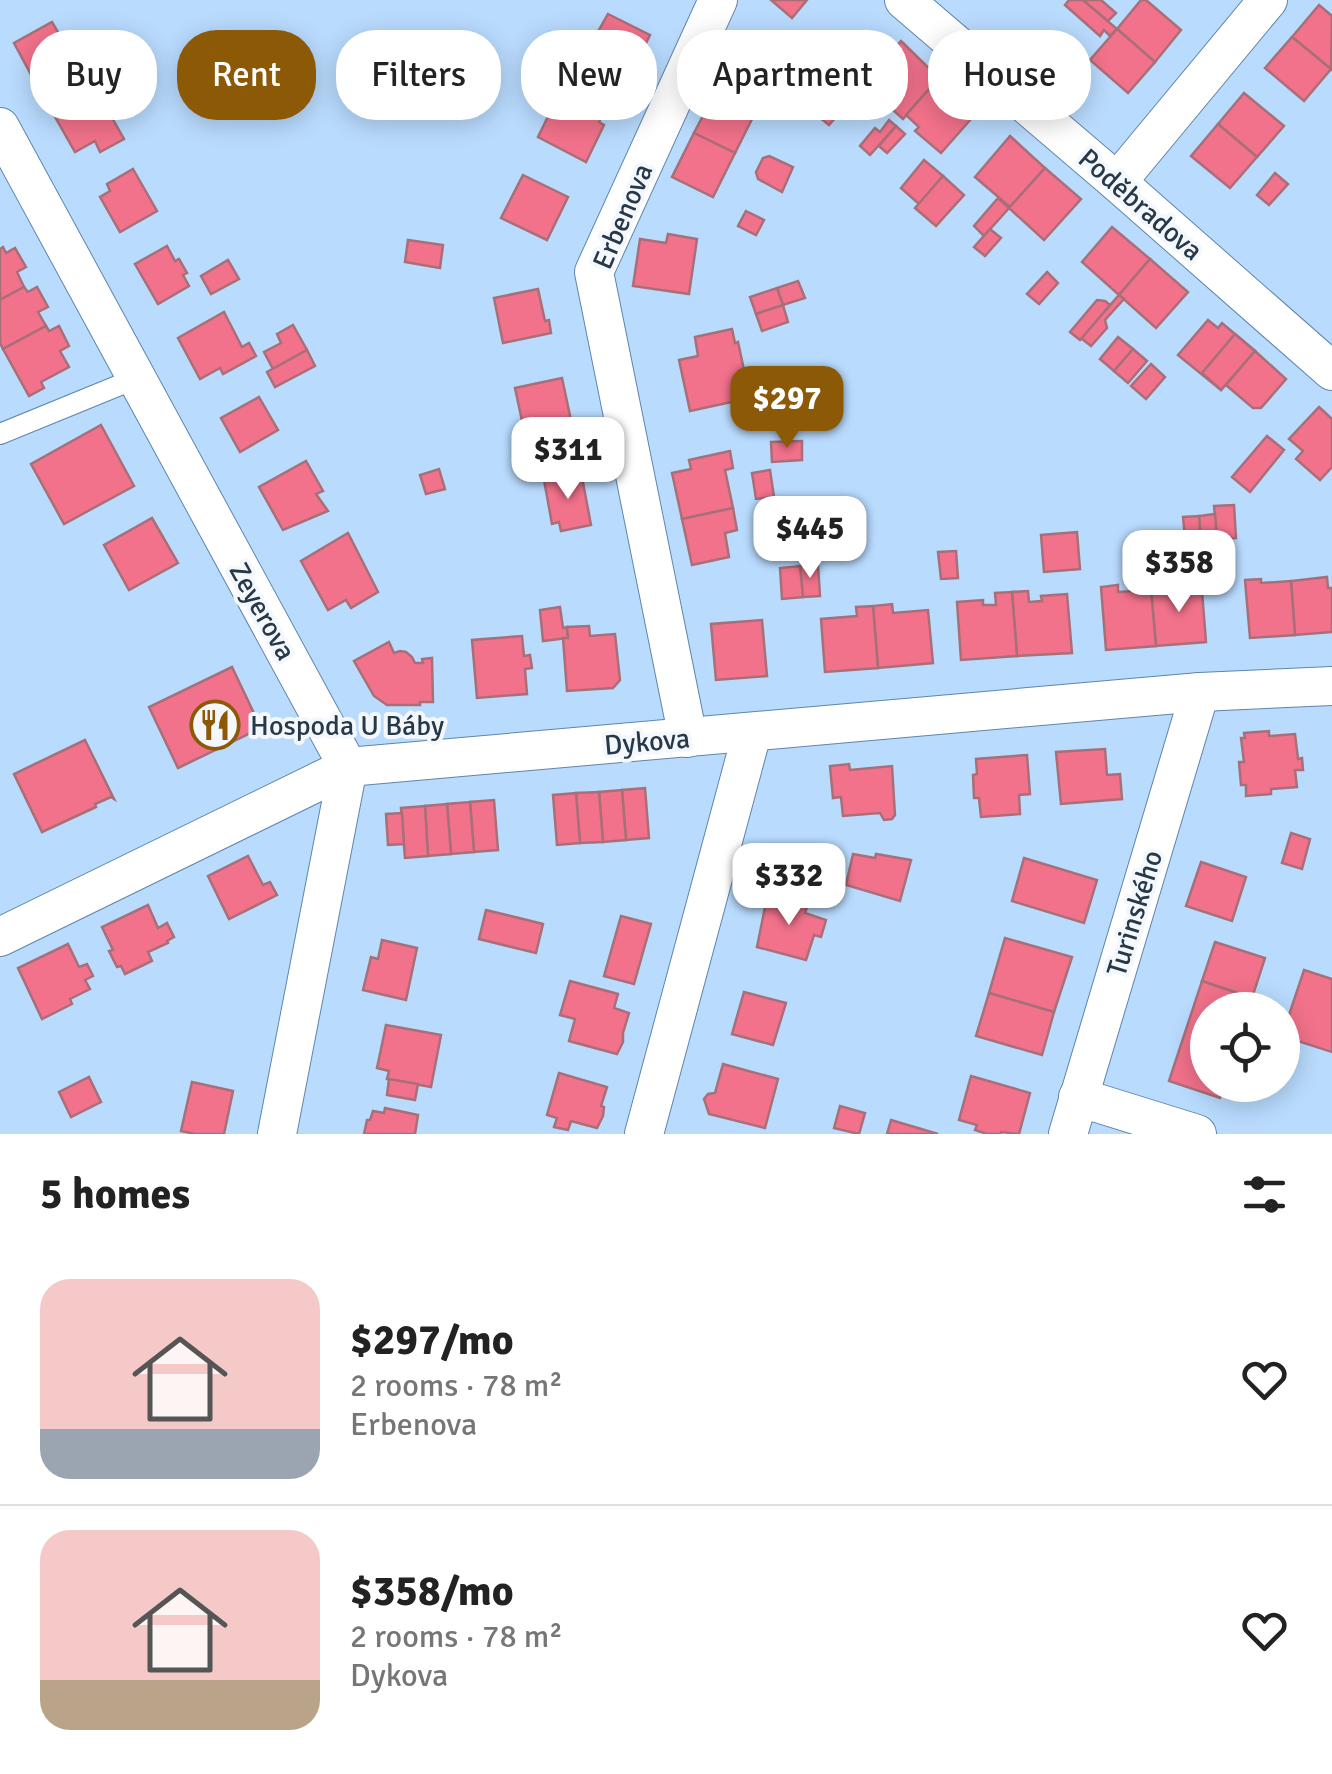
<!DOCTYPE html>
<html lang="en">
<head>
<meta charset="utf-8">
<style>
	body { margin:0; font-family:Signika,sans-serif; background:#f2f2f2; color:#222; height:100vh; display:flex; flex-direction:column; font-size:38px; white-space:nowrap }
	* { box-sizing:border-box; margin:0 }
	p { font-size:32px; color:#767676 }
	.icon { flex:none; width:55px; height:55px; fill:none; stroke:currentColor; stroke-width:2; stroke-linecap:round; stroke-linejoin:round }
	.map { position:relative; height:1134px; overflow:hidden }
	.details { display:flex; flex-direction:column; background:#fff; flex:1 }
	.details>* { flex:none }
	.guide { position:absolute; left:30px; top:30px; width:1272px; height:90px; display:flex; gap:20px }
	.controls { position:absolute; left:1190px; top:992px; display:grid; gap:20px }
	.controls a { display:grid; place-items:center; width:110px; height:110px; border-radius:50%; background:#fff; box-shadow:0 5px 25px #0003; font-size:50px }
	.price { position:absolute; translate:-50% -85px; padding:0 22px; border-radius:20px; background:#fff; color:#222; font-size:32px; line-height:65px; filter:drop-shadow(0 2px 5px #0008) }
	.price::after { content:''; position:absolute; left:50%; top:60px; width:30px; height:22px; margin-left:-15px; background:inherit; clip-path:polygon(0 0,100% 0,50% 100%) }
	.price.on { background:#8c5906; color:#fff }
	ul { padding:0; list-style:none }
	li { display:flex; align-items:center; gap:30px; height:250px; padding:0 40px }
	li+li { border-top:2px solid #e0e0e0 }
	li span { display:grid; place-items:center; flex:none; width:280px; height:200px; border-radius:30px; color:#555 }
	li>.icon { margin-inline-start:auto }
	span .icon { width:120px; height:120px; fill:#fffc; stroke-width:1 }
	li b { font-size:42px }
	h2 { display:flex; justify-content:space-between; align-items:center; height:120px; padding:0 40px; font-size:42px }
	.tag { padding:0 35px; border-radius:40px; background:#fff; box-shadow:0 5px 25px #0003; font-size:35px; line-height:90px }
	.tag.on { background:#8c5906; color:#fff }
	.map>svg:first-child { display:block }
	.building { fill:#f2728b; stroke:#a96f78; stroke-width:2.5 }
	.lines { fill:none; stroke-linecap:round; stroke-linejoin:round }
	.service-casing { stroke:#5e85ad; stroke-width:22 }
	.minor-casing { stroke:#5e85ad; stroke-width:40 }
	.service { stroke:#fff; stroke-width:20 }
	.minor { stroke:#fff; stroke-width:38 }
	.labels { text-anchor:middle; stroke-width:8; stroke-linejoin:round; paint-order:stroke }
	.street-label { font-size:28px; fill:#273849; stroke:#f4f8fd }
	.poi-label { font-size:28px; fill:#273849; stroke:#f4f8fd; text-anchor:start }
</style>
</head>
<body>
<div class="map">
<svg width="1332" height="1134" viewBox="0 0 1332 1134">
	<rect width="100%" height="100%" fill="#b9dbfe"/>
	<g class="building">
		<path d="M771,0H807L792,18Z"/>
		<path d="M1069,0H1083L1117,29L1110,36L1104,30L1100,36L1065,5Z"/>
		<path d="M1083,0H1101L1116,13L1108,21Z"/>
		<path d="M1141,0H1146L1181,30L1155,62L1117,29Z"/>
		<path d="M1319,5L1332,16L1331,69L1292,37Z"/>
		<path d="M608,14L650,35L626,83L582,60Z"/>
		<path d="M52,22L74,60L35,82L14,43Z"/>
		<path d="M1117,29L1155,62L1128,93L1090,60Z"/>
		<path d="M1292,37L1331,69L1304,101L1265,68Z"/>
		<path d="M901,41L939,78L903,119L875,94L878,90L867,80Z"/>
		<path d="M450,58L478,71L472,84L444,72Z"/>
		<path d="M771,58L793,69L781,95L759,83Z"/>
		<path d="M793,69L816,81L810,92L820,97L812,111L781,95Z"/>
		<path d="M939,78L979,110L941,153L915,131L919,127L906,115Z"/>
		<path d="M717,89L757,109L735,153L694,133Z"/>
		<path d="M834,90L848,103L829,125L814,113Z"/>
		<path d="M97,91L124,139L100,152L95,141L75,152L54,115Z"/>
		<path d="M1244,93L1284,126L1257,157L1218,124Z"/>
		<path d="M559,94L583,105L587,99L606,109L599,122L604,125L586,162L538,137Z"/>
		<path d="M889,120L896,126L870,155L860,146L875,128L880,132Z"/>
		<path d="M1218,124L1257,157L1230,188L1191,156Z"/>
		<path d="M896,126L905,134L887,153L879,146Z"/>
		<path d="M694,133L735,153L713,197L672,177Z"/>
		<path d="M1010,136L1045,168L1010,207L975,177Z"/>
		<path d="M769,156L793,167L782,192L758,179L756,172L763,158Z"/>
		<path d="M924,160L943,176L919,204L901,188Z"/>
		<path d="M1045,168L1081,199L1044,240L1009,208Z"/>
		<path d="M133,169L157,211L120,232L100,197L110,191L107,184Z"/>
		<path d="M1275,173L1288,184L1269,205L1257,195Z"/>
		<path d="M523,175L568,197L547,240L501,218Z"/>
		<path d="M943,176L964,195L936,226L915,208Z"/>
		<path d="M998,198L1009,208L984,236L974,226Z"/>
		<path d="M746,211L764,220L756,235L738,226Z"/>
		<path d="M1112,227L1150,259L1119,295L1082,262Z"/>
		<path d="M990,229L1001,238L985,256L974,247Z"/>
		<path d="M668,234L697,239L689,294L633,286L640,239L666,243Z"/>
		<path d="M408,240L443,245L440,268L405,262Z"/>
		<path d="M167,246L175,261L179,259L187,273L183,275L189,286L158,304L135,264Z"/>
		<path d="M3,247L6,253L15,248L26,267L17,272L24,287L0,300V249Z"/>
		<path d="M1150,259L1188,292L1156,328L1119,295Z"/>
		<path d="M228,260L239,279L211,294L201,276Z"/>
		<path d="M1047,272L1058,283L1039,304L1027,294Z"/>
		<path d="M798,281L805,298L783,305L777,288Z"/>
		<path d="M24,287L28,292L37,287L48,307L38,312L46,326L3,349L0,343V300Z"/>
		<path d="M777,288L783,305L756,314L750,297Z"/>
		<path d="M538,289L545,321L549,320L551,333L503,343L494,298Z"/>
		<path d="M1119,295L1124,299L1105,320L1107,328L1091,346L1081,338Z"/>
		<path d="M1097,300L1105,301L1110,305L1080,340L1070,332Z"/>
		<path d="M783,305L788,322L762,331L756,314Z"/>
		<path d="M224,312L242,347L249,343L256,356L223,374L220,368L200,379L178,338Z"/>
		<path d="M1208,320L1218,328L1222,323L1255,351L1221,390L1178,355Z"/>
		<path d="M293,325L307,350L273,369L264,352L281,343L277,334Z"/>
		<path d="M46,326L49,331L59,326L69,346L60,351L69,367L41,382L44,388L29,396L3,349Z"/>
		<path d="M732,329L735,343L738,342L750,398L690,411L679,360L698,356L695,337Z"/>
		<path d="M1235,334L1255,351L1221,390L1202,373Z"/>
		<path d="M1118,337L1133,349L1114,371L1100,359Z"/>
		<path d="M1133,349L1147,361L1128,383L1114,371Z"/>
		<path d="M307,350L315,366L275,387L267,372Z"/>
		<path d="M1255,351L1286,379L1261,408H1253L1226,385Z"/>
		<path d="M1151,364L1165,377L1146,399L1131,386Z"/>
		<path d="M562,378L572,425L525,435L515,388Z"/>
		<path d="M259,397L278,430L240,452L221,418Z"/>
		<path d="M1319,407L1332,419V467L1320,480L1296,459L1303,451L1289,439Z"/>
		<path d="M101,425L134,486L64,524L31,464Z"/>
		<path d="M1267,436L1284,450L1250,492L1232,477Z"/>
		<path d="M802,441V460L772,462L771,442Z"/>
		<path d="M730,451L733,468L725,470L733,508L682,519L672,473L691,469L689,460Z"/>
		<path d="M306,461L323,491L316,494L328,511L283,530L259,487Z"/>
		<path d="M439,469L445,489L426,494L420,475Z"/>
		<path d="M770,470L774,497L756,499L752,473Z"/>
		<path d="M581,472L591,525L561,531L559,522L552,524L544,480Z"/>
		<path d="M1234,505L1236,538L1217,539L1214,506Z"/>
		<path d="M733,508L737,530L725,533L729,557L692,565L682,519Z"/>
		<path d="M1215,514L1218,555L1202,557L1199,516Z"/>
		<path d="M1199,516L1202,557L1187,558L1183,517Z"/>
		<path d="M152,518L178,563L129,590L104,545Z"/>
		<path d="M1077,532L1080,569L1044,572L1041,535Z"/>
		<path d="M348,533L378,592L351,608L346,600L328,610L301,561Z"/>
		<path d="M956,551L958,578L941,579L938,552Z"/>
		<path d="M818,565L820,596L803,597L800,566Z"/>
		<path d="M800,566L803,597L782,599L780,568Z"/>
		<path d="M1327,577L1328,588H1332V632L1295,635L1291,581Z"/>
		<path d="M1201,579L1206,642L1156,646L1151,590L1185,587L1184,580Z"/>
		<path d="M1261,579V583L1291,581L1295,635L1250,638L1245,580Z"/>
		<path d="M1118,585V592L1151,590L1156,646L1106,650L1101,587Z"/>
		<path d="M1028,591L1029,602L1042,601L1041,596L1067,594L1072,653L1017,656L1012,592Z"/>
		<path d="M1012,592L1017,656L961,660L957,602L983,600V605H996L995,593Z"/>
		<path d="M892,604L893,613L928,610L933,663L878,668L873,606Z"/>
		<path d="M873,606L878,668L825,672L821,619L857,616L856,607Z"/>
		<path d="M560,607L563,628L567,627L568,638L543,641L540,610Z"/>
		<path d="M762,620L767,676L716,680L711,624Z"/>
		<path d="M589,626L590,636L615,634L620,680L613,688L567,691L563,638H568L567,627Z"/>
		<path d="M522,636L524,656L530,655L532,668L525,669L527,694L477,698L472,640Z"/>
		<path d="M389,642L394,653L400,651L406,652L412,657L415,663H423L422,659L432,658L433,702H420V705H387L374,696L354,661Z"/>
		<path d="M232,667L261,728L178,768L149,707Z"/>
		<path d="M1269,731V736L1295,734L1298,759L1302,758L1303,770H1295L1297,787L1271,789V794L1246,796V785H1241L1239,762H1244L1241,738H1245L1244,733Z"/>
		<path d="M85,740L114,799L111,797L95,804L96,807L42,832L14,774Z"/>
		<path d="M1105,749L1107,775L1120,774L1122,799L1061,804L1056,752Z"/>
		<path d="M1027,755L1030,794L1019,795L1020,814L981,817L979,798H974L973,775L977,774L976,759Z"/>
		<path d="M849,764L850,770L892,766L895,815L892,819L884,820L880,813L843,816L841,797L833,798L830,766Z"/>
		<path d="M645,788L649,838L626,840L622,790Z"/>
		<path d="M622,790L626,840L603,842L599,792Z"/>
		<path d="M599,792L603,842L580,843L576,793Z"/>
		<path d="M576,793L580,843L557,845L553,795Z"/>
		<path d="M494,800L498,850L474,852L470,802Z"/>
		<path d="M470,802L474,852L451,854L447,804Z"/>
		<path d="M447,804L451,854L428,856L425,806Z"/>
		<path d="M425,806L428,856L405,858L401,808Z"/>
		<path d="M402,813L404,844L388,845L386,814Z"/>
		<path d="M1291,833L1310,839L1302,869L1282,863Z"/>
		<path d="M853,854L875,858L876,854L911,860L900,901L846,885Z"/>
		<path d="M248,856L263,885L270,882L277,895L229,919L208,876Z"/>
		<path d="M1024,858L1097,880L1084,923L1012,901Z"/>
		<path d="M1201,862L1246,877L1232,921L1186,906Z"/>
		<path d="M791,896L809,901L805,913L826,920L821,937L814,935L806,960L757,947L767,897L789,904Z"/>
		<path d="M148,905L158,928L167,923L174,937L167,941L168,943L148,952L152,961L125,974L121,966L117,967L109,951L113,950L102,927Z"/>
		<path d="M486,910L543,924L536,953L479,939Z"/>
		<path d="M621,916L651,924L634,984L604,976Z"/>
		<path d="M1005,938L1072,957L1054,1012L989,993Z"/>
		<path d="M382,940L417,948L406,1000L363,990L371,957L378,959Z"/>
		<path d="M1215,942L1265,958L1252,998L1202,981Z"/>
		<path d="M68,944L79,967L87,964L93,976L85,980L90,989L70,999L72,1004L42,1019L18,968Z"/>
		<path d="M1304,970L1332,979V1052L1282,1036Z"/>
		<path d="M570,981L618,994L614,1008L629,1013L623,1033V1042L617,1054L569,1041L575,1019L560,1015Z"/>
		<path d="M1202,981L1252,998L1249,1010H1208V1085H1224L1220,1098L1169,1081Z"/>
		<path d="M744,992L786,1003L773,1045L732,1034Z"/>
		<path d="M989,993L1054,1012L1042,1055L976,1036Z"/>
		<path d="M386,1025L441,1035L431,1087L387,1079L389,1071L377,1068Z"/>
		<path d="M723,1064L778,1079L765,1128L709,1114L704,1099L708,1094L715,1093Z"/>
		<path d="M559,1073L607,1087L601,1106L604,1107L603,1116L597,1128L571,1121L568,1130L554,1127L557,1118L547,1115Z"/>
		<path d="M971,1076L1030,1093L1019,1134L1001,1132L1000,1134H987L975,1130L977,1125L959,1120Z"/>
		<path d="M89,1077L101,1102L71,1117L59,1092Z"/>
		<path d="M389,1079L418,1084L415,1100L387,1095Z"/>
		<path d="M192,1082L233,1091L224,1134H195L181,1131Z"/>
		<path d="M840,1106L865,1113L859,1134L834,1128Z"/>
		<path d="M385,1108L418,1115L415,1134H364L367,1120H370L373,1111L384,1113Z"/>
		<path d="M891,1120L938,1134H887Z"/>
	</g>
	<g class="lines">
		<g class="service-casing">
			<path id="service" d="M0,434L137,378"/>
		</g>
		<g class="minor-casing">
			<g id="minor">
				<path d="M904,0L1117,182L1332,371"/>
				<path d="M0,127L348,767L277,1134"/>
				<path d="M1117,182L1268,0"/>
				<path d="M688,738L594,272L718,0"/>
				<path d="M0,937L348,767L1200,692L1332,686"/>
				<path d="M1078,1097L1197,1134"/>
				<path d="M644,1134L752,733"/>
				<path d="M1068,1134L1200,692"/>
			</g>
		</g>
		<use href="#service" class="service"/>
		<use href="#minor" class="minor"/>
	</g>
	<defs>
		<g id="restaurant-ring" transform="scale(2.5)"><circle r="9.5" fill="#f4f8fd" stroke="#8c5906" stroke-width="1.5"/><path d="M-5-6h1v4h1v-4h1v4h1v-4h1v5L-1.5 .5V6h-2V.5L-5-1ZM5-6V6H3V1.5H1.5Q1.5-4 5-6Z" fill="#8c5906"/></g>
	</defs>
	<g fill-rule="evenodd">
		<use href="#restaurant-ring" x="215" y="725"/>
	</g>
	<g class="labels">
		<g class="street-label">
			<text transform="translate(1141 204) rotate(41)" y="10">Poděbradova</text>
			<text transform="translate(622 216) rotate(-67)" y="10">Erbenova</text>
			<text transform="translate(263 611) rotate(61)" y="10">Zeyerova</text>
			<text transform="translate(647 741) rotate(-5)" y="10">Dykova</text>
			<text transform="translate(1134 913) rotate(-73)" y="10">Turinského</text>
		</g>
		<g class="poi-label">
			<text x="250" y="735">Hospoda U Báby</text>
		</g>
	</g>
</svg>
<div class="controls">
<a><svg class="icon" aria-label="locate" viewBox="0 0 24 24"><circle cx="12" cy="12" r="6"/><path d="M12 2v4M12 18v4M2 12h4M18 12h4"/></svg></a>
</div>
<b class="price on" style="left:787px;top:451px">$297</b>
<b class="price" style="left:568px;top:502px">$311</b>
<b class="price" style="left:810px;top:581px">$445</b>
<b class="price" style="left:1179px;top:615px">$358</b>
<b class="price" style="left:789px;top:928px">$332</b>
<div class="guide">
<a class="tag">Buy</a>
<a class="tag on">Rent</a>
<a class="tag">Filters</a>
<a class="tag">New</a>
<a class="tag">Apartment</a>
<a class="tag">House</a>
</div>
</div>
<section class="details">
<h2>5 homes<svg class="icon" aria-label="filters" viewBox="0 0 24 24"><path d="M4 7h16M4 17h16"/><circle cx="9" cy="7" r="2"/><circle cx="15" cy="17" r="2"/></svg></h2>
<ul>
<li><span style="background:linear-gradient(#f6c9c9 75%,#9aa5b1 0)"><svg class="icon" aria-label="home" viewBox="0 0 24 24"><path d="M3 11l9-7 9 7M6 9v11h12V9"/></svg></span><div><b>$297/mo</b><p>2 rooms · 78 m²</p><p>Erbenova</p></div><svg class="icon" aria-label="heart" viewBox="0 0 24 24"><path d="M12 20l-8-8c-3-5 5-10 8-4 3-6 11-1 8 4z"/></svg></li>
<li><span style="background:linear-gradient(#f6c9c9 75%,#b9a48a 0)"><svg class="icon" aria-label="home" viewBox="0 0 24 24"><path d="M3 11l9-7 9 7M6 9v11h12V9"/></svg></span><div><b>$358/mo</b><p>2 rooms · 78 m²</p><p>Dykova</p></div><svg class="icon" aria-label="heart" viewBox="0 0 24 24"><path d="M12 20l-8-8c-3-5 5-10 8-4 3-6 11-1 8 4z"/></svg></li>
</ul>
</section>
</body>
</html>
